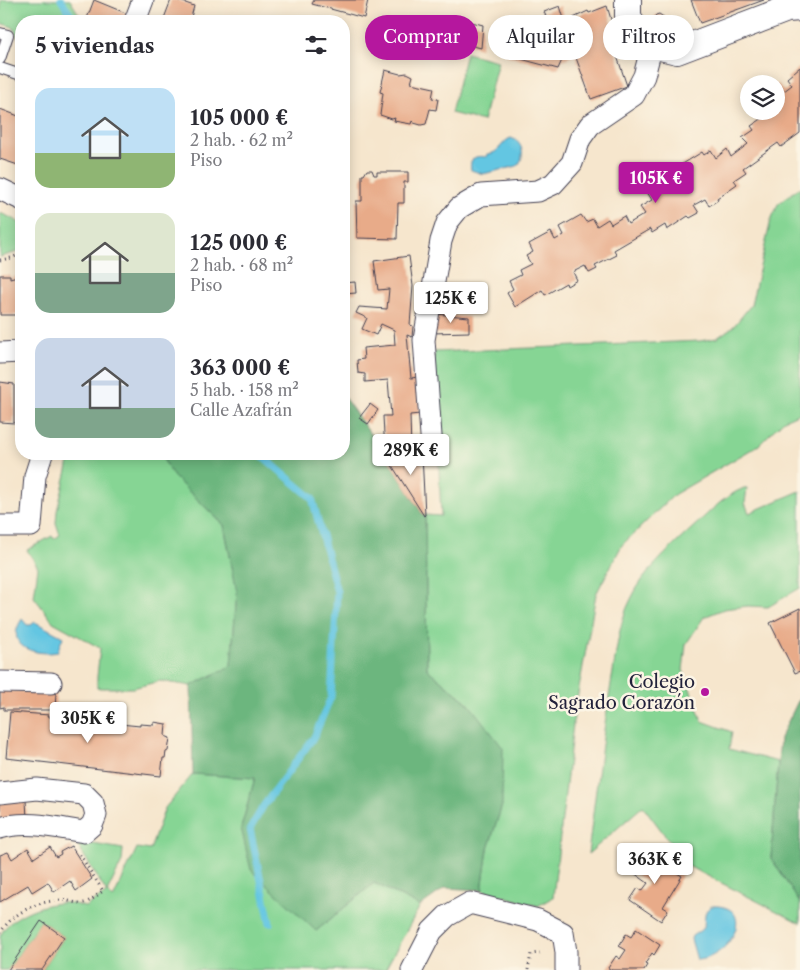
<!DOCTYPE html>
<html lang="es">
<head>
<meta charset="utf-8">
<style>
	body { margin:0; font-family:"Libre Caslon Text",serif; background:#f2f2f3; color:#2b2b33; height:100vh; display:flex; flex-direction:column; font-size:19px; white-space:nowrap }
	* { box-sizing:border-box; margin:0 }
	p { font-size:16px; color:#7c7c81 }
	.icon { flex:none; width:28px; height:28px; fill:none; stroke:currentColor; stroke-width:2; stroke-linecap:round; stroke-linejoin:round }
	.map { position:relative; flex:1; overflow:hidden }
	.panel { position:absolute; left:15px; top:15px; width:335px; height:445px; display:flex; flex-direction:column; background:#fff; border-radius:20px; box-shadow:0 2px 12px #0003 }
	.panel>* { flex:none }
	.top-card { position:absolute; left:365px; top:15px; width:360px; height:45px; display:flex; gap:10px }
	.controls { position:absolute; left:740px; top:75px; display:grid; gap:10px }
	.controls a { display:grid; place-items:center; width:45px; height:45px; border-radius:50%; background:#fff; box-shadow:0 2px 12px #0003; font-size:25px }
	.price { position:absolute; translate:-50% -42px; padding:0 11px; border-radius:5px; background:#fff; color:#222; font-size:16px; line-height:32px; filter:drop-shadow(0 1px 2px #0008) }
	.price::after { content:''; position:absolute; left:50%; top:30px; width:15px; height:11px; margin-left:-8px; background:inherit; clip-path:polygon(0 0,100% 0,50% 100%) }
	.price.current { background:#b5179e; color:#fff }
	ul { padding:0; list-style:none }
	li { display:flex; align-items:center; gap:15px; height:125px; padding:0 20px }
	li span { display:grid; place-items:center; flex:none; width:140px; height:100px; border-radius:15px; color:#555 }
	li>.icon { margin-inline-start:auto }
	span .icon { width:60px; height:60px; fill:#fffc; stroke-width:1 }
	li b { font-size:21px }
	h2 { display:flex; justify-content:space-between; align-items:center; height:60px; padding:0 20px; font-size:21px }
	.pill { padding:0 18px; border-radius:22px; background:#fff; box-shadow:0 2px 12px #0003; font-size:18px; line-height:45px }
	.pill.current { background:#b5179e; color:#fff }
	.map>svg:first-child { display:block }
	.green { fill:#86d594; stroke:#547c68 }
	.forest { fill:#6cb67e; stroke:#476c5c }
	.water { fill:#64c6e2; stroke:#43748e }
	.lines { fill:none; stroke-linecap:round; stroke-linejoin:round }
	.stream { stroke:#64c6e2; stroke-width:7 }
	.building { fill:#e8ab89 }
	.service-casing { stroke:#423f51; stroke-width:12 }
	.minor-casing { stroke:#423f51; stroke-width:23 }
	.tertiary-casing { stroke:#423f51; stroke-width:28 }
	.path { stroke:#423f51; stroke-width:3; stroke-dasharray:1 4; stroke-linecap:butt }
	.service { stroke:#fff; stroke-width:10 }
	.minor { stroke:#fff; stroke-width:21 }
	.tertiary { stroke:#fff; stroke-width:26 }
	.poi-dot { fill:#b5179e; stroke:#fcf5e5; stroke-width:2 }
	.labels { text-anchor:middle; stroke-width:5; stroke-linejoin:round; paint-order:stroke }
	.poi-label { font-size:18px; fill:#22223b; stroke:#fcf5e5; text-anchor:end }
</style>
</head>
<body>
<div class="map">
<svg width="800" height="970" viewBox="0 0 800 970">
	<rect width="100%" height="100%" fill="#fcf5e5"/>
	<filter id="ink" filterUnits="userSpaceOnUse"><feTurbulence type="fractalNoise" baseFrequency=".02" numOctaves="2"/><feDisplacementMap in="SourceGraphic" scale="10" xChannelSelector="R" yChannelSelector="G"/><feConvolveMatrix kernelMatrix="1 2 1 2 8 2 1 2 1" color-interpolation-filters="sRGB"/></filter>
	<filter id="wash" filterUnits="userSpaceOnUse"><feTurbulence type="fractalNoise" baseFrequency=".0096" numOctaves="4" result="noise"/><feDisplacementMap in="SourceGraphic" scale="20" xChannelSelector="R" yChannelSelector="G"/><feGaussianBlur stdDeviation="1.12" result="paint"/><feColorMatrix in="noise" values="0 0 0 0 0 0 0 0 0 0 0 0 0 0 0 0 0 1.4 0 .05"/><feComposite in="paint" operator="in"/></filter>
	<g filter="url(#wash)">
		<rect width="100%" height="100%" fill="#f6e6cd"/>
		<g class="green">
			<path d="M1,0H70L83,21H21V44L13,27L0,23Z"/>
			<path d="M466,53L498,61L483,121L451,113Z"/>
			<path d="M800,187V413L784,420L759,445L675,494L622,545L596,594L574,716L553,897L538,906L482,890L488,849L502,805L468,703L427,669L425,515L441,516L434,352L700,341L717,338L734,326L751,305L771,220L778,204Z"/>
			<path d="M0,213L14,219L21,224V251L0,257Z"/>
			<path d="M71,454H160L174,477L224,525L237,592L231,666L191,686L160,681L133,688H97V677L100,648L53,622L34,597L38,567L27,550L52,536L54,539L60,535L56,523L57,511Z"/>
			<path d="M744,488H747L745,503L749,513L800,491V588L768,607L748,606L724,609L704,617L686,644L683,670L702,721L732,732L729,749L778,762L771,858L800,903V923L688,866L643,806L588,854C595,797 602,740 611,684C616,657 618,623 631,599C644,571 668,551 690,530C708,514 722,497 744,488Z"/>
			<path d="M193,774L255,778L241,828L316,931L374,883L420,906L385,970H42L64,937L41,921L8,970H0C0,960 0,948 0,938C4,918 43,903 62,903C69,902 78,905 85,907L107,893L75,841L123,849L122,862L107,892L113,899L137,848L150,850L165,808Z"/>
		</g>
		<g class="forest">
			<path d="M344,397L386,456L423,515H425L427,669L468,703L503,748L502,805L488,849L482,890L445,888L420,906L374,883L316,931L251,870L241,828L255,778L193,774L191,686L231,666L237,592L224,525L174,477L160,454H344Z"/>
			<path d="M800,697V903L771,858L780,738Z"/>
		</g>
		<g class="water">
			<path d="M511,138C523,142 526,157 517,166L483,174L471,170C469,158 475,155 486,157L487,154C500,154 501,141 511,138Z"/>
			<path d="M22,619L27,625H31L35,622L63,637L57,652C36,656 3,647 22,619Z"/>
			<path d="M712,906C758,904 732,958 697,960L691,939L692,936L704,928C705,919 703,910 712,906Z"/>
		</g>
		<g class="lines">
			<g class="stream">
				<path d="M61,0L75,21"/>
				<path d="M260,454L312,498L337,592L331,697L314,737L264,805L250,829L270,923"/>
			</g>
		</g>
		<g id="blocks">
			<g class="building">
				<path d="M94,0L128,14L125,21H86Z"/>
				<path d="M171,0H177L194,6L190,21H163Z"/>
				<path d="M314,0H368L364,18L312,4Z"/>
				<path d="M691,0H764L700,23Z"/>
				<path d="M560,6L565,22L588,11L589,13L607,6L613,26L609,28L612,41L627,86L591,99L575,55L562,60L558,69L506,55L511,34L520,36L522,29L535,33L533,39L553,45L549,35L545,33L549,23L544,12Z"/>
				<path d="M659,14L665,18V22L669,25L682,28L683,36L671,37L655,31L649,25V22L656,15Z"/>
				<path d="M453,17L483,25L481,48L446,39Z"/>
				<path d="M800,67V133L781,147L778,143L743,168L746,172L734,180L737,184L717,198L718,200L709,206L705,199L694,205L699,213L690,218L688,216L667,230L665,225L652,233L650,229L614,250L617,255L595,266L597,269L589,273L585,266L573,272L577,280L567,286L566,283L545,295L542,290L515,307L507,293L513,289L509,281L521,275L519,270L531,264L526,256L533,252L529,244L551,232L555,240L564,235L560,227L581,215L586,222L593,219L597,226L608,219L611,224L624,216L628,224L645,214L640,207L652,200L647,192L654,187L652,184L673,170L674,172L682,167L681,165L702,152L704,155L711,150L716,158L727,149L731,157L748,144L742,138L754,130L751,126L763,118L758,111H776V85L778,84L784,91L792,85L787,78Z"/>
				<path d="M385,70L400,74L407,73L413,76L411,83L434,88L432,98L438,99L436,110L430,109L426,124L421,125L414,123L412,121L411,124L394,121L395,118L392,119L380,115L383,93L380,92Z"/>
				<path d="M0,109L21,117V166L0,159Z"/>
				<path d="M367,170H372L374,175H377V172H408V182H404V203H398L397,239L357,238L356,201H362V175H364Z"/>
				<path d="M409,256L413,286L410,325L413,326L412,337L407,335L411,378L418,377L420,414L410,415L411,452L385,453L383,416H391L388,380L365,382V374L358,373L357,360L364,359L363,348L395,345L394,330L381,324L376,335L362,329L367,318L356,313L359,307L387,309L389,289L378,290L374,261Z"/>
				<path d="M0,275H10V278L21,275V315H0Z"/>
				<path d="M355,282L356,293L344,294V283Z"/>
				<path d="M436,314L469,317V332L432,333Z"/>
				<path d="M0,382L14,384V423L0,422Z"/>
				<path d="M370,404L378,410L368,424L359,418Z"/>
				<path d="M422,454L425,515L424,516L386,456Z"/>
				<path d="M800,608V671L795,673L770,623Z"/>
				<path d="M0,691L56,692L55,710H4V707L0,708Z"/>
				<path d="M10,712L49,715V717L140,726V724L154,725V722L166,724L165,736L170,738L168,751L166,752L165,758H163L161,776L6,758Z"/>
				<path d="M26,800L27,819L0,821V802Z"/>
				<path d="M71,846L92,879L76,891L70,881L54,892L48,882L32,892L28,885L0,902V855L8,852L12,859L28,848L34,858L50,847L56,857L61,854L60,852Z"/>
				<path d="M650,849L670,863L667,867L682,876L663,907L668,910L661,921L630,900L638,888L642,891L648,883L634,873Z"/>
				<path d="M41,921L64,937L42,970H8Z"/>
				<path d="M636,929L660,945L654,955L652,953L645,964L647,965L644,970H612L608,968L616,956L620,959L626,950L619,946L626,934L631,937Z"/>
			</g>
		</g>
	</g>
	<g filter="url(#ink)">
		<use href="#blocks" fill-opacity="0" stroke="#423f51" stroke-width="1"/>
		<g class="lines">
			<g class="service-casing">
				<g id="service">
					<path d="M0,33L8,35L0,59"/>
					<path d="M0,68L21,75"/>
				</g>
			</g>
			<g class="minor-casing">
				<g id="minor">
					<path d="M135,21L143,0"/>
					<path d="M0,189L21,199"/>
					<path d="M0,353L21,352"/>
					<path d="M432,449L424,340L441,241L447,223L459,208L481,195L538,191L553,184L572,163L580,139L590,125L634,95L644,76L652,45"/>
					<path d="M0,526H31L35,476L42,454"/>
					<path d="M0,682L51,683"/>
					<path d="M0,793L37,789L84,794L93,803L96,815L92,825L84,832C57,828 27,820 0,828"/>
					<path d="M412,970L432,931L447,916L470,903L538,920L563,933L566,952V970"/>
				</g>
			</g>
			<g class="tertiary-casing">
				<path id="tertiary" d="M628,0V16L636,33L652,45L677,51L787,9L800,8"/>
			</g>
			<g class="path">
				<path d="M0,260L11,258L21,254"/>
				<path d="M0,933C13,912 39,900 64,900C70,901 78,904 83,903C89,903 98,894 103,891L78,852"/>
				<path d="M528,970L531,954L540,953"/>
			</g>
			<use href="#service" class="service"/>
			<use href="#minor" class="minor"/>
			<use href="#tertiary" class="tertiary"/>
		</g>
	</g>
	<circle class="poi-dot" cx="705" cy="692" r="5"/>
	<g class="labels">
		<g class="poi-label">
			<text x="695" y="688">Colegio<tspan x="695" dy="21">Sagrado Corazón</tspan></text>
		</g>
	</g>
</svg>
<div class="controls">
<a><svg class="icon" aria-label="layers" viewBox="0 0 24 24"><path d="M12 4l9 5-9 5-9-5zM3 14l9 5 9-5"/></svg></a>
</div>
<b class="price current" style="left:656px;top:204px">105K €</b>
<b class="price" style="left:451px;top:324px">125K €</b>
<b class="price" style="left:411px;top:476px">289K €</b>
<b class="price" style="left:88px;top:744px">305K €</b>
<b class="price" style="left:655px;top:885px">363K €</b>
<div class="top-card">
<a class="pill current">Comprar</a>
<a class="pill">Alquilar</a>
<a class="pill">Filtros</a>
</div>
<section class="panel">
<h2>5 viviendas<svg class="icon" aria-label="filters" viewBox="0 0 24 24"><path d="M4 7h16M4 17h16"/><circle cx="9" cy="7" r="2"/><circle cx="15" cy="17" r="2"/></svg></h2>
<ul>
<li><span style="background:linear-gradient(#bfe0f5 65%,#8fb573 0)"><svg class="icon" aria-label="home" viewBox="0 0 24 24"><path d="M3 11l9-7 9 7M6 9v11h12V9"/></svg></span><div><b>105 000 €</b><p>2 hab. · 62 m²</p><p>Piso</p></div></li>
<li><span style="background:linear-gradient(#dfe7d0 60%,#7fa58c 0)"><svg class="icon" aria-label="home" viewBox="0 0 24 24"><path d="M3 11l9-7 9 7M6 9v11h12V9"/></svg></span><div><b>125 000 €</b><p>2 hab. · 68 m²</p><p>Piso</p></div></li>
<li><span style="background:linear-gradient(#c9d6e8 70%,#7fa58c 0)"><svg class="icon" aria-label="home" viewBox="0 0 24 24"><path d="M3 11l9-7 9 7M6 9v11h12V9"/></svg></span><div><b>363 000 €</b><p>5 hab. · 158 m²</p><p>Calle Azafrán</p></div></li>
</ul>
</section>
</div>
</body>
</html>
